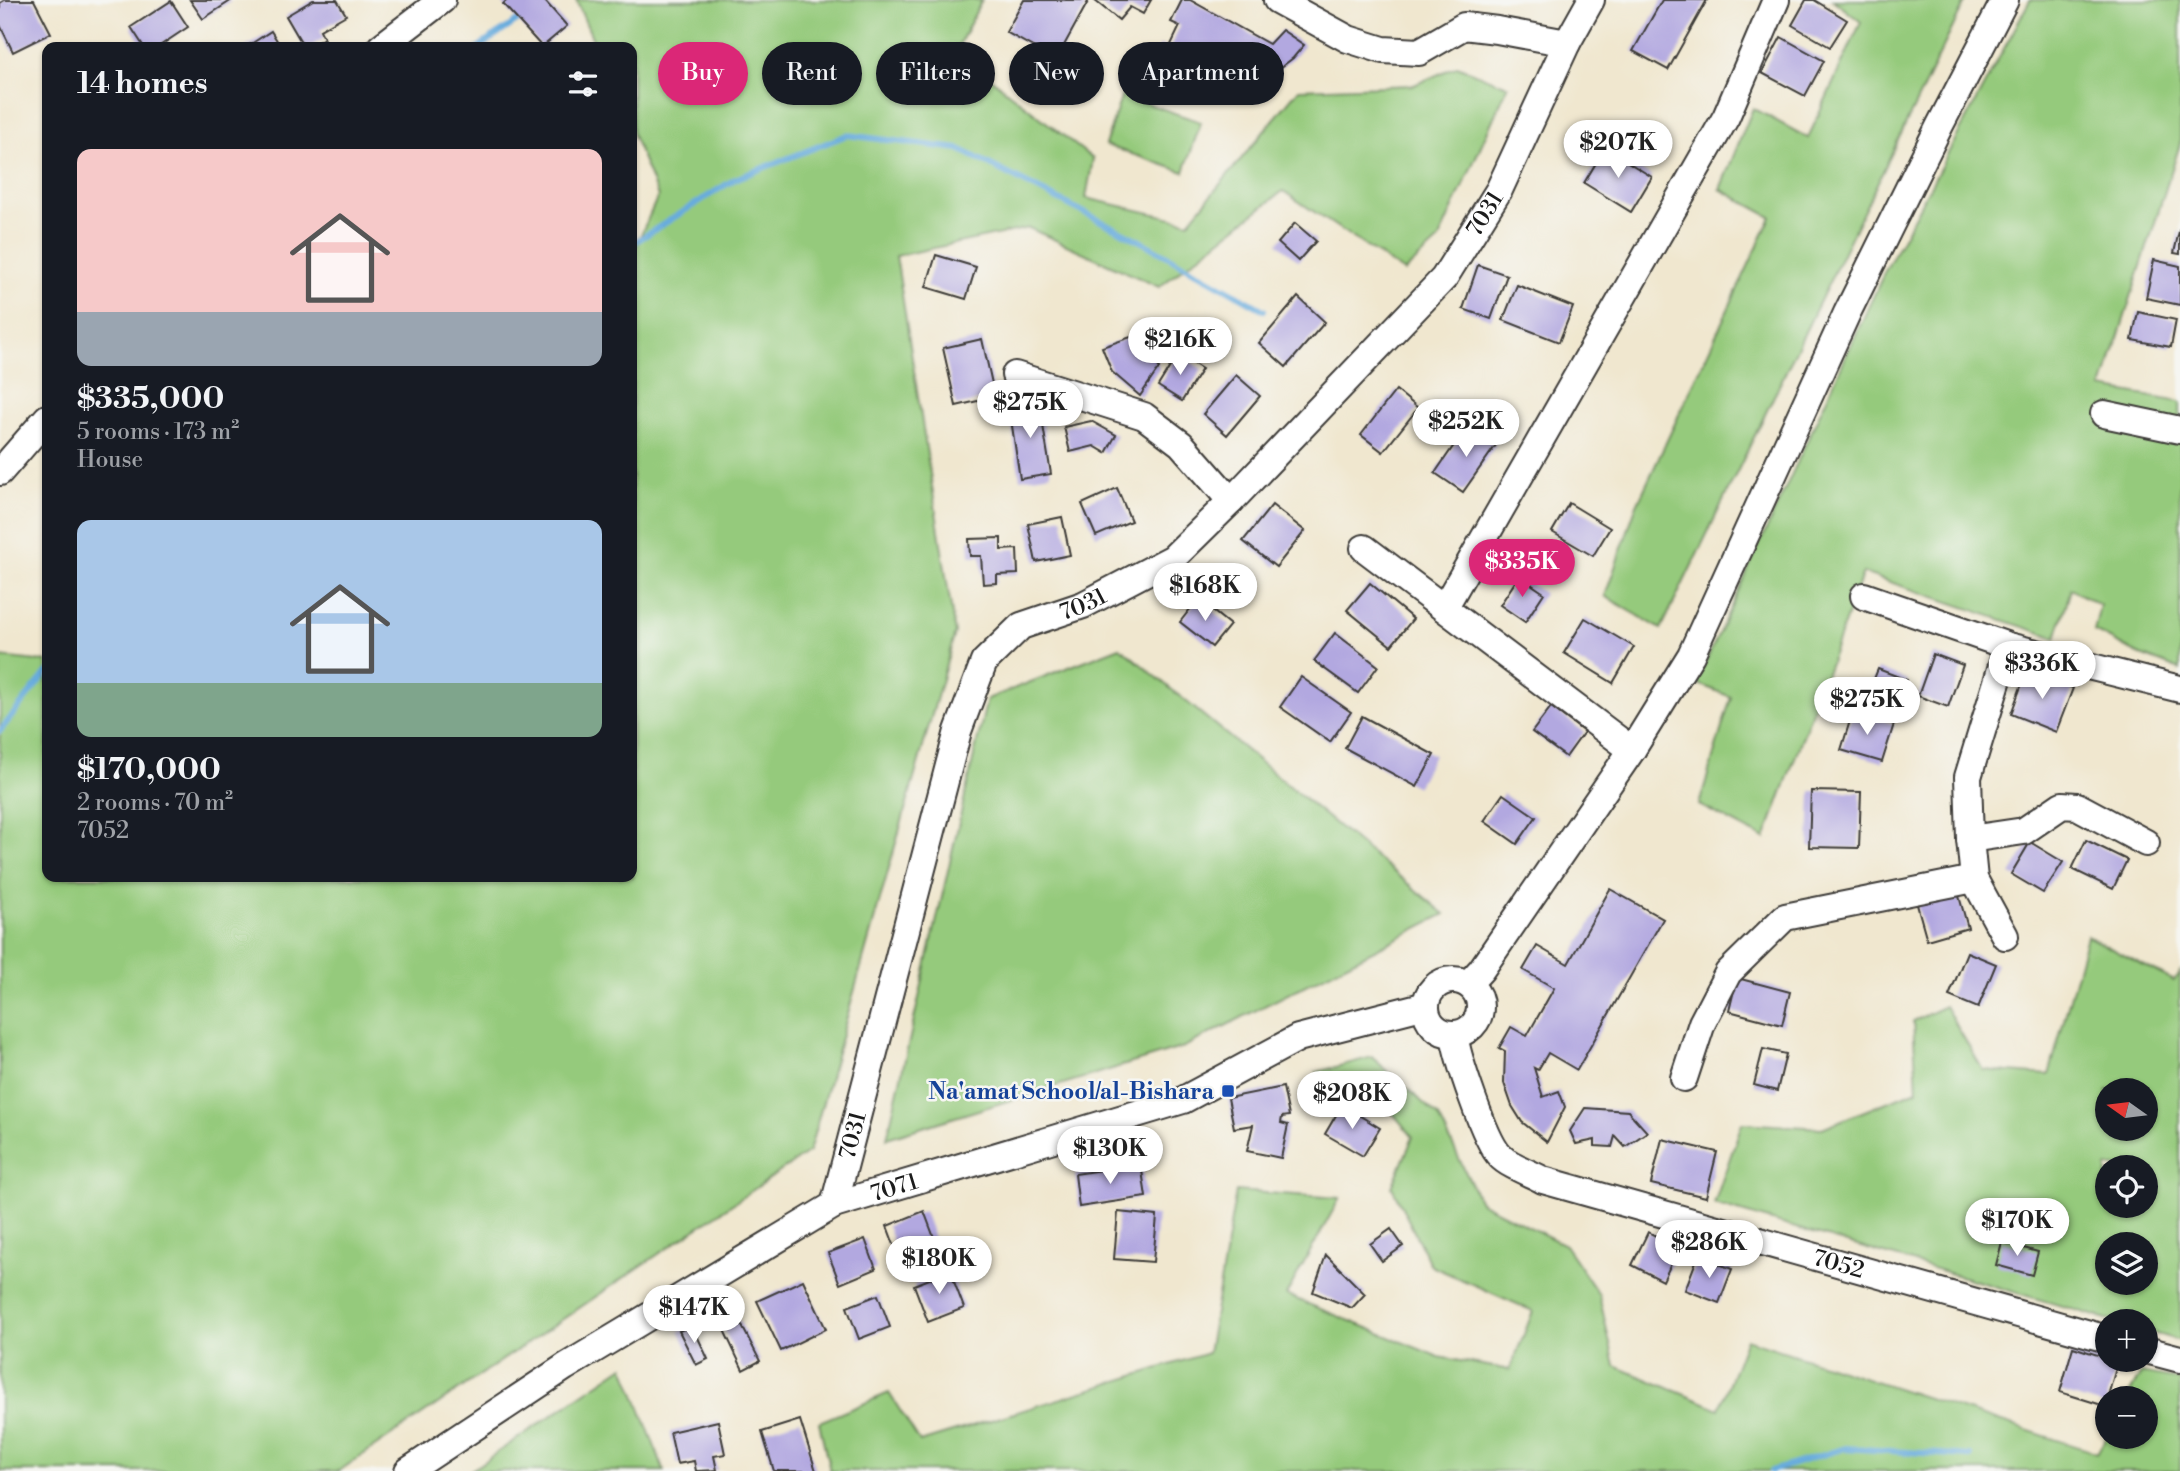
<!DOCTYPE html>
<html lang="en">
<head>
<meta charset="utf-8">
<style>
	body { margin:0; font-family:"Libre Bodoni",serif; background:#20242c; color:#f1f3f6; height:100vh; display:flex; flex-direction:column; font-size:26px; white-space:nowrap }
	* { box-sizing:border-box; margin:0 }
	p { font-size:23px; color:#9ea1a6 }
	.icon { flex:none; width:38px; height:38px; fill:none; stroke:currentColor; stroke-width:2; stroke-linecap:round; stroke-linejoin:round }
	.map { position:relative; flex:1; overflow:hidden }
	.side { position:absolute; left:42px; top:42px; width:595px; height:840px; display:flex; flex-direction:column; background:#171b24; border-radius:14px; box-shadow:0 2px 5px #0004 }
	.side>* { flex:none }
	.banner { position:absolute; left:658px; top:42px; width:665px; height:63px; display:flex; gap:14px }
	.needle { width:46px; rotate:284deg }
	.fabs { position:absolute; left:2095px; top:1078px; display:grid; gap:14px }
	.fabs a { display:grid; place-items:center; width:63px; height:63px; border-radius:50%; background:#171b24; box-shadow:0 2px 5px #0004; font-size:35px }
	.price { position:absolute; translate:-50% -60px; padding:0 16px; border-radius:24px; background:#fff; color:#222; font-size:23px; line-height:46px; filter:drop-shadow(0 2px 4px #0008) }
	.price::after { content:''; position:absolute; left:50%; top:42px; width:21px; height:16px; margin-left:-10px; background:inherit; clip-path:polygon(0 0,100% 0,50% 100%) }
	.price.selected { background:#db2777; color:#fff }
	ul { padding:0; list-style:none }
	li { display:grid; align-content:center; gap:14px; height:371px; padding:0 35px }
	li span { display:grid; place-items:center; height:217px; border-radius:14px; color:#555 }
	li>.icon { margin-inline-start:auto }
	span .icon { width:126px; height:126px; fill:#fffc; stroke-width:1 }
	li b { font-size:30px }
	h2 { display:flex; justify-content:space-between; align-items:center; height:84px; padding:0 35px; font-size:30px }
	.pill { padding:0 24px; border-radius:32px; background:#171b24; box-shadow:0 2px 5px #0004; font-size:24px; line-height:63px }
	.pill.selected { background:#db2777; color:#fff }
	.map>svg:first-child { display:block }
	.green { fill:#95ca7b; stroke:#58734c; stroke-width:2; fill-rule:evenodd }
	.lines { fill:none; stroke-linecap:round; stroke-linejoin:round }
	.stream { stroke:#68acdd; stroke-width:6 }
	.building { fill:#b2a8e0 }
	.minor-casing { stroke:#3c3a37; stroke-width:30 }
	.minor { stroke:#fff; stroke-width:26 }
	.transit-dot { fill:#1a4fb4; stroke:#f6f6f2; stroke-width:2.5 }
	.labels { text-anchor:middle; stroke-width:5; stroke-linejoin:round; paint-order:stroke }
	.street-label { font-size:23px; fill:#1c1c1c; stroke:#f6f6f2 }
	.transit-label { font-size:23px; font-weight:bold; fill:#164399; stroke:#f6f6f2; text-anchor:end }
</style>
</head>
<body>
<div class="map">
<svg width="2180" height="1471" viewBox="0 0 2180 1471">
	<rect width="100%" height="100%" fill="#f6f6f2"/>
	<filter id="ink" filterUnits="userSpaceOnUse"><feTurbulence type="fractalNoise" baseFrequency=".0143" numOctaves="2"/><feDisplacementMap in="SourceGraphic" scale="14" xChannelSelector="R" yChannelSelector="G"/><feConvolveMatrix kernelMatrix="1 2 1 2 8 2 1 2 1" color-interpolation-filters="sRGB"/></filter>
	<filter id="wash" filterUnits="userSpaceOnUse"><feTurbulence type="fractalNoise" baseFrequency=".00686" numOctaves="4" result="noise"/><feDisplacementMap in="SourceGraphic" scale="28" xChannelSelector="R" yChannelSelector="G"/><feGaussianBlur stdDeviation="1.57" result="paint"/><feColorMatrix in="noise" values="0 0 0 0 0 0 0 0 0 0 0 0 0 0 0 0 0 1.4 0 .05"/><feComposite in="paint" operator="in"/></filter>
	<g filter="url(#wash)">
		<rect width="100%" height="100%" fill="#f0e7cf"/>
		<g class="green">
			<path d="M576,0H982L956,51L1093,159L1086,198L1189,222L1299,89L1414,85L1457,66L1508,86L1438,241L1404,272L1283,191L1159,287L1029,228L896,256L955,633L809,1152L339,1471H0V657L47,662V877H632V255L658,196L632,133V47H596Z"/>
			<path d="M1833,0H1966L1661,629L1605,596L1636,507L1771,217L1720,189L1753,108L1808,138L1861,22Z"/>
			<path d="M2030,0H2180V144L2102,388L2180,402V670L2138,654L2094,631L2100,605L2071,589L2056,638L1863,573L1765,839L1699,805L1731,697L1696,683L1885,271Z"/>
			<path d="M1122,95L1201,122L1184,172L1105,145Z"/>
			<path d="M1120,647L1445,914L1184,1047L887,1138L987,699Z"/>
			<path d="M2087,936L2174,981L2180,972V1341L2146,1331V1321H2113L1714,1204L1742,1123L1822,1128L1917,1090L1913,1021L1945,1006L1983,1070L2049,1075ZM2107,1090H2146V1129H2107ZM2107,1167H2146V1206H2107ZM2107,1244H2146V1283H2107Z"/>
			<path d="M1372,1057L1439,1117L1480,1202L1565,1245L1599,1295L1615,1366L1719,1409L1746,1339L2097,1453L2107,1436L2146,1437V1398H2127L2141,1373L2180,1380V1471H830L819,1422L889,1393L920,1442L1208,1353L1236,1191L1340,1198L1286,1295L1439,1357L1510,1370L1533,1311L1431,1266L1392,1187L1413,1137L1390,1110L1317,1072Z"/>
			<path d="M624,1366L664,1471H470Z"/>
		</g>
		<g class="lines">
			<g class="stream">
				<path d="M479,47L523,17"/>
				<path d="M632,244L735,179L847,135L959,149L1142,242L1264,310"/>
				<path d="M0,731L47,672"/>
				<path d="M1771,1471L1845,1448L1970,1456"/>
			</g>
		</g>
		<g id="blocks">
			<g class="building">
				<path d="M5,0H34L51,33L13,52L0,25V3Z"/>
				<path d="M190,0H232L203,19Z"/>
				<path d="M313,0H337L346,15L320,30L324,38L309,47H304L286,16Z"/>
				<path d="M507,0H544L567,26L542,47L503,4Z"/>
				<path d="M1024,0H1089L1056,60L1006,32Z"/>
				<path d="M1094,0H1151L1143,14L1130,7L1119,20Z"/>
				<path d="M1182,0H1190L1269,44L1282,30L1304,45L1293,58L1271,75L1249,86L1214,90L1186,85L1149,70L1160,45L1169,49L1180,26L1171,22Z"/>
				<path d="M1662,0H1707L1668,70L1633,51Z"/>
				<path d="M1806,0H1814L1847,20L1830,47L1792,25Z"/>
				<path d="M171,1L188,27L158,47H144L131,27Z"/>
				<path d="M271,31L281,47H245L251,44Z"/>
				<path d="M1781,37L1824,61L1805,96L1762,73Z"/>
				<path d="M1605,148L1652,177L1631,212L1584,183Z"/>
				<path d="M1295,223L1316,241L1298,261L1278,243Z"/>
				<path d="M2179,231L2180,232V254L2174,253Z"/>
				<path d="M936,255L976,267L966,299L926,287Z"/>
				<path d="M2154,260L2180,266V305L2146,298Z"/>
				<path d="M1478,265L1507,275L1491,319L1463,309Z"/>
				<path d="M1517,285L1573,307L1559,342L1503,320Z"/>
				<path d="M1298,297L1325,322L1286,367L1259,343Z"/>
				<path d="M2138,312L2176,320L2171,347L2132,340Z"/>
				<path d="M1148,331L1159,368L1140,396L1112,372L1102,347Z"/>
				<path d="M982,339L995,397L956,406L943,348Z"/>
				<path d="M1178,354L1202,369L1182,401L1158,386Z"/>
				<path d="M1236,375L1260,396L1227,435L1203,414Z"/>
				<path d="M1396,390L1418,408L1383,452L1361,435Z"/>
				<path d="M1039,401L1051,474L1020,479L1009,406Z"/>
				<path d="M1091,421L1116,435L1106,453L1094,446L1070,452L1064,427Z"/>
				<path d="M1468,425L1496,445L1463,492L1435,473Z"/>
				<path d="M1117,488L1131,521L1096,536L1082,504Z"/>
				<path d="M1569,503L1610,528L1593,556L1552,532Z"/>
				<path d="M1272,505L1305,531L1276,567L1243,541Z"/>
				<path d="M1062,517L1070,555L1036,562L1028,524Z"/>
				<path d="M1001,538V550L1017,549L1018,574L997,575V583L983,584L981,556H970L969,539Z"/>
				<path d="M1519,576L1544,593L1525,622L1500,605Z"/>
				<path d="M1370,583L1413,619L1391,646L1347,610Z"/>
				<path d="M1198,599L1230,625L1212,647L1180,622Z"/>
				<path d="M1585,618L1634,647L1613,683L1564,653Z"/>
				<path d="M1335,633L1378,666L1358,693L1314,661Z"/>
				<path d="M1933,654L1963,665L1948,707L1918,696Z"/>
				<path d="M1878,669L1907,680L1896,710L1866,699Z"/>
				<path d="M2027,670L2073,688L2056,732L2011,714Z"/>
				<path d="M1301,677L1351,712L1330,742L1280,707Z"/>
				<path d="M1551,707L1584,732L1566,757L1532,732Z"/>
				<path d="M1853,711L1894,724L1882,762L1841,750Z"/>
				<path d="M1362,716L1434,755L1417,787L1345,748Z"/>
				<path d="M1811,791L1861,792L1859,848L1809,847Z"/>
				<path d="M1503,794L1536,817L1517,844L1484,821Z"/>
				<path d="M2086,840L2127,860L2113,889L2072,869Z"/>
				<path d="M2030,842L2063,862L2043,893L2011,874Z"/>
				<path d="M1610,889L1663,919L1577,1070L1548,1053L1538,1070L1534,1068L1543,1097L1559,1091L1565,1107L1547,1142L1522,1122L1512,1106L1504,1083L1505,1051L1499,1048L1511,1027L1527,1036L1554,988L1523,970L1537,946L1568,964Z"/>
				<path d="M1957,889L1968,928L1927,940L1916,901Z"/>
				<path d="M1967,952L1996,964L1978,1008L1949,996Z"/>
				<path d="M1737,978L1790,992L1782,1025L1729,1011Z"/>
				<path d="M1763,1049L1786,1054L1777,1091L1754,1085Z"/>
				<path d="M1283,1087L1289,1116L1282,1117L1281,1123L1288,1125L1281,1158L1247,1151L1253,1125L1234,1128L1228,1098Z"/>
				<path d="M1342,1105L1380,1128L1363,1156L1325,1134Z"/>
				<path d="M1585,1108L1628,1111L1647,1132L1625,1147L1615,1136L1612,1147L1595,1146V1140L1576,1144L1570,1131Z"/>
				<path d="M1662,1139L1717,1152L1706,1197L1651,1184Z"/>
				<path d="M1141,1164L1146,1197L1079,1207L1075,1174Z"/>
				<path d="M924,1211L936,1243L899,1258L887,1226Z"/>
				<path d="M1118,1212L1157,1216L1153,1262L1114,1259Z"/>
				<path d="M1391,1229L1403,1246L1382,1261L1370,1244Z"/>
				<path d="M1648,1232L1679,1247L1663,1281L1632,1265Z"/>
				<path d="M865,1239L876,1269L840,1284L828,1253Z"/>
				<path d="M2002,1242L2038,1252L2032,1275L1996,1265Z"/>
				<path d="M1326,1255L1365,1294L1352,1308L1313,1292Z"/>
				<path d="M1698,1256L1732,1269L1719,1303L1685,1290Z"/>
				<path d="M950,1271L964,1308L928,1322L914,1285Z"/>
				<path d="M803,1280L826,1329L781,1351L757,1301Z"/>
				<path d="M878,1295L890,1327L859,1339L847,1307Z"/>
				<path d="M739,1320L760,1361L743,1370L723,1328Z"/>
				<path d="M692,1325L708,1359L696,1365L679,1331Z"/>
				<path d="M2073,1347L2107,1358V1360L2118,1361L2105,1406L2060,1392Z"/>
				<path d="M800,1420L816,1471H774L762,1432Z"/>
				<path d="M718,1421L725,1454L714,1456L717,1470L696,1471L694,1461L677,1464L670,1432Z"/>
			</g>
		</g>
	</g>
	<g filter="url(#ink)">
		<use href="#blocks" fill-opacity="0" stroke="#3c3a37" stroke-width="2"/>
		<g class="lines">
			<g class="minor-casing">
				<g id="minor">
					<path d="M1277,0L1348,39L1383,50L1419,52L1464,26L1497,30L1567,43"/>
					<path d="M381,47L442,0"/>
					<path d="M1015,375L1144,416L1181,444L1231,501"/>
					<path d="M2104,414L2180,430"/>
					<path d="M0,472L47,418"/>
					<path d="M1364,548L1632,750"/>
					<path d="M1864,596L2008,646L2180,689"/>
					<path d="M1444,608L1726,117L1776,0"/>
					<path d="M1970,839L2024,831L2062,805L2077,806L2146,843"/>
					<path d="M2005,936L1974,879L1970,839L1968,777L2008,646"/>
					<circle cx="1453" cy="1007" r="27"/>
					<path d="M1468,984L1481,970L1632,750L1691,655L1847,313L1940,125L2005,0"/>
					<path id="s1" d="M1454,1034C1457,1057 1485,1141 1500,1156C1508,1165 1532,1174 1543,1180L2107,1339"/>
					<path d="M1684,1078L1702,1023L1728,973L1785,917L1974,879"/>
					<path id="s2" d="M834,1205L958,731L984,662L1021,626L1083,605L1173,558L1231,501L1444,278L1499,190L1567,43L1591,0"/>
					<path d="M2146,1350L2180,1359"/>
					<path id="s3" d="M408,1471L565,1367L834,1205L1183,1100L1298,1038L1426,1005"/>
				</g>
			</g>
			<use href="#minor" class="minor"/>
		</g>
	</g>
	<rect class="transit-dot" x="1221" y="1084" width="14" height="14" rx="3.5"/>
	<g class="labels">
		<g class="street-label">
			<text dy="8" stroke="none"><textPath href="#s2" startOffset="1248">7031</textPath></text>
			<text dy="8" stroke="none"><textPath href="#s2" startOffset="681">7031</textPath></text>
			<text dy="8" stroke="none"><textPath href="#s2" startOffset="72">7031</textPath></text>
			<text dy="8" stroke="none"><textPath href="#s3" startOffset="565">7071</textPath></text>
			<text dy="8" stroke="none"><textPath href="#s1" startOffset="488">7052</textPath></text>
		</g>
		<g class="transit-label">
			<text x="1214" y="1099">Na'amat School/al-Bishara</text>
		</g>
	</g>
</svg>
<div class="fabs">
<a><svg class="needle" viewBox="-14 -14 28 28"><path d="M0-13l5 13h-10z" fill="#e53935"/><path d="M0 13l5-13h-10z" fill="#9ea1a6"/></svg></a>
<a><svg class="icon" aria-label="locate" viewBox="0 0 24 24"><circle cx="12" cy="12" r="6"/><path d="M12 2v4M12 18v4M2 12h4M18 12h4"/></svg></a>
<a><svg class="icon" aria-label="layers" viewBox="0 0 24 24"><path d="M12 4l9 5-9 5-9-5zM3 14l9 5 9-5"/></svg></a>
<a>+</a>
<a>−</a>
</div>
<b class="price" style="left:1618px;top:180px">$207K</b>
<b class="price" style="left:1180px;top:377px">$216K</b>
<b class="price" style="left:1030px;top:440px">$275K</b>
<b class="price" style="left:1466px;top:459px">$252K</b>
<b class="price selected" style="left:1522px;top:599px">$335K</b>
<b class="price" style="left:1205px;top:623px">$168K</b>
<b class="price" style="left:2042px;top:701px">$336K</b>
<b class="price" style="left:1867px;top:737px">$275K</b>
<b class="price" style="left:1352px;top:1131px">$208K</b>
<b class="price" style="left:1110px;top:1186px">$130K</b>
<b class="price" style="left:2017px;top:1258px">$170K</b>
<b class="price" style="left:1709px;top:1280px">$286K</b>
<b class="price" style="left:939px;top:1296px">$180K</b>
<b class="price" style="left:694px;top:1345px">$147K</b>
<div class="banner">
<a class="pill selected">Buy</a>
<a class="pill">Rent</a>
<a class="pill">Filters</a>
<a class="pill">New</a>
<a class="pill">Apartment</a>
</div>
<section class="side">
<h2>14 homes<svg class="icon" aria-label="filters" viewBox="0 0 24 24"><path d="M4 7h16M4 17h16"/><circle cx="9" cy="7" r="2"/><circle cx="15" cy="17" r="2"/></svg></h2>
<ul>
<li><span style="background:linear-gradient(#f6c9c9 75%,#9aa5b1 0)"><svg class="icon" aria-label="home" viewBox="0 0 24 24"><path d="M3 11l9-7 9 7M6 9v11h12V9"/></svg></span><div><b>$335,000</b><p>5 rooms · 173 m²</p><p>House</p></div></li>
<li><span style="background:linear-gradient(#a9c7e8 75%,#7fa58c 0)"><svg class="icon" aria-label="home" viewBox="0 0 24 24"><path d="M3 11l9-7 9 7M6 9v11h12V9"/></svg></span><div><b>$170,000</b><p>2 rooms · 70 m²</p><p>7052</p></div></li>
</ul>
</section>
</div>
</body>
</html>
